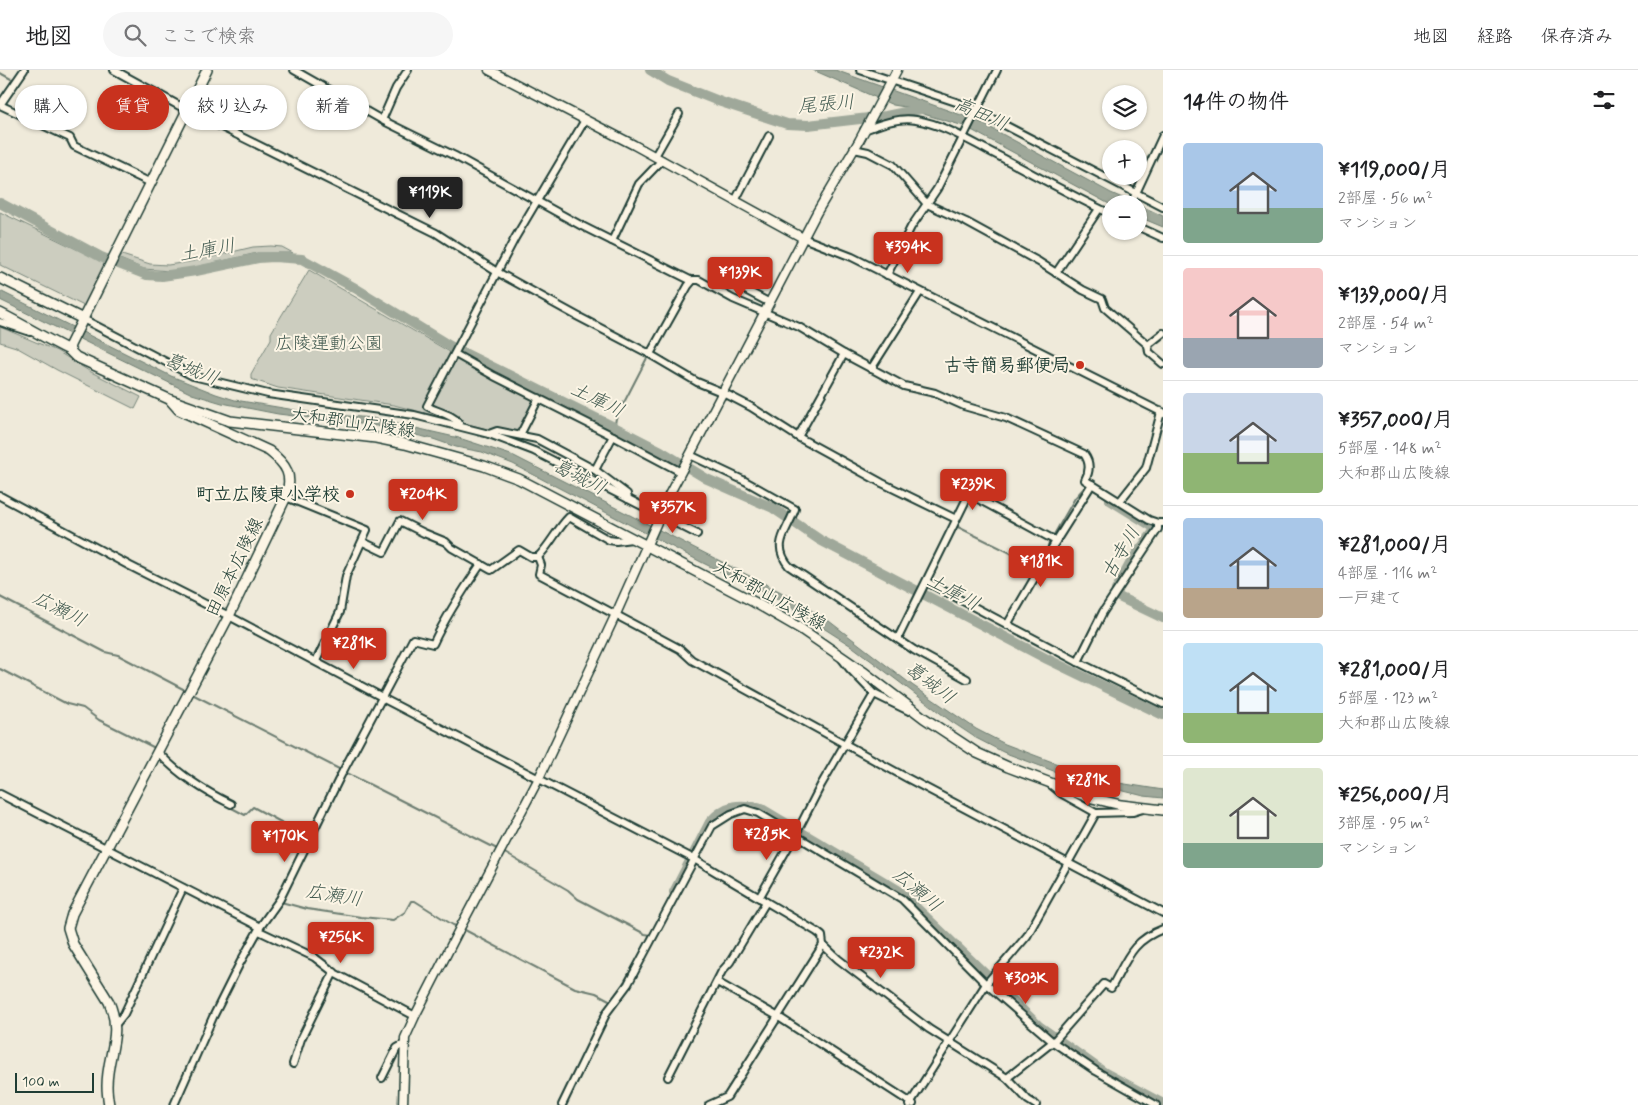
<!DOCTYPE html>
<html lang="ja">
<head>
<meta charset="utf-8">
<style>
	body { margin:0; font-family:Mynerve,"Klee One",sans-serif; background:#f6f6f6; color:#202124; height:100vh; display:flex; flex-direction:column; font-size:19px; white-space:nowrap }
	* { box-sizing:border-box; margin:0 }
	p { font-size:16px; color:#757577 }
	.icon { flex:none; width:28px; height:28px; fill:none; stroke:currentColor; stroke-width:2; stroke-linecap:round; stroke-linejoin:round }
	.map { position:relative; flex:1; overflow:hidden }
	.drawer { display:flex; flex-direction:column; background:#fff; width:475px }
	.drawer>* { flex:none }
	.top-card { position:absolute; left:15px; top:15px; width:475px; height:45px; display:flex; gap:10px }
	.fabs { position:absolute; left:1102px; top:15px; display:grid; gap:10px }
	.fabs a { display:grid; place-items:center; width:45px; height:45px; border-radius:50%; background:#fff; box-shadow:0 1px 4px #0004; font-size:25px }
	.scale { position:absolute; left:15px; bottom:12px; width:79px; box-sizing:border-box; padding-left:5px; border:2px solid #1f3d34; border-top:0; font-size:14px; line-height:18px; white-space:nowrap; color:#1f3d34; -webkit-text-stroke:4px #fcf5e5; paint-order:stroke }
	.price { position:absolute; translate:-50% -42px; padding:0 11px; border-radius:5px; background:#c8321e; color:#fff; font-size:16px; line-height:32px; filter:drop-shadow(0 1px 2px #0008) }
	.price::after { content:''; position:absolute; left:50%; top:30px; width:15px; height:11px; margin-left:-8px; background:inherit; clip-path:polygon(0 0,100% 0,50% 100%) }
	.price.on { background:#222; color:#fff }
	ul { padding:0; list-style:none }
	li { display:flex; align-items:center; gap:15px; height:125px; padding:0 20px }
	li+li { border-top:1px solid #e0e0e0 }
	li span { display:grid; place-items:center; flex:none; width:140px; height:100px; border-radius:5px; color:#555 }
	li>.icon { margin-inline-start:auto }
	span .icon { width:60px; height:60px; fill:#fffc; stroke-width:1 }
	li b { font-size:21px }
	h2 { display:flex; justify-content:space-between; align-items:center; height:60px; padding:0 20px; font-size:21px }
	.tag { padding:0 18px; border-radius:22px; background:#fff; box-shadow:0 1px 4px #0004; font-size:18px; line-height:45px }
	.tag.on { background:#c8321e; color:#fff }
	header { display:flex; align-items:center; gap:30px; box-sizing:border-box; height:70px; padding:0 25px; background:#fff; border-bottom:1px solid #e0e0e0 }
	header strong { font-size:24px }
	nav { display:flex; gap:28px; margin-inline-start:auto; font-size:18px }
	.search { width:350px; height:45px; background:#f6f6f6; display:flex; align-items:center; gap:12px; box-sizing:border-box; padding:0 18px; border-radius:28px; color:#757577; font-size:19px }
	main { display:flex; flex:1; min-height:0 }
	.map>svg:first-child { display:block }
	.green { fill:#cccdbf; stroke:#76857a }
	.water { fill:#9fa89a; stroke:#6c7d71 }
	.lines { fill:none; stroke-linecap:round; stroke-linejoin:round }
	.stream { stroke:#6c7d71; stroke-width:2 }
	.river { stroke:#9fa89a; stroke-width:10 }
	.minor-casing { stroke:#1f3d34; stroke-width:10 }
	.tertiary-casing { stroke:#1f3d34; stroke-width:11 }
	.secondary-casing { stroke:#1f3d34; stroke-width:12 }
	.minor { stroke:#fcf5e5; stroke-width:6 }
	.tertiary { stroke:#fcf5e5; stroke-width:8 }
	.secondary { stroke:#fcf5e5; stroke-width:9 }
	.poi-dot { fill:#c8321e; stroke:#fcf5e5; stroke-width:2 }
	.labels { text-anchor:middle; stroke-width:4; stroke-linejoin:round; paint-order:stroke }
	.park-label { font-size:18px; fill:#425a50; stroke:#fcf5e5 }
	.poi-label { font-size:18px; font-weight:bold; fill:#1f3d34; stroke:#fcf5e5; text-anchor:end }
	.street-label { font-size:18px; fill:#1f3d34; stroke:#fcf5e5 }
	.water-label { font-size:19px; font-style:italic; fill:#455d53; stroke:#fcf5e5 }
</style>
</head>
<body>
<header>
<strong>地図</strong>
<div class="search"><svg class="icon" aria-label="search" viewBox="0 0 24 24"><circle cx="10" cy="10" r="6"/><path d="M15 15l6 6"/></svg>ここで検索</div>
<nav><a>地図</a><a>経路</a><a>保存済み</a></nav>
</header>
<main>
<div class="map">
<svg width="1163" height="1035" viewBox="0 0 1163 1035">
	<rect width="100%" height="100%" fill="#efeada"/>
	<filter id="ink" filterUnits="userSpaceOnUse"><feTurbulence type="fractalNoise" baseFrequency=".02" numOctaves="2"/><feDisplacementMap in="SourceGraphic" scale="10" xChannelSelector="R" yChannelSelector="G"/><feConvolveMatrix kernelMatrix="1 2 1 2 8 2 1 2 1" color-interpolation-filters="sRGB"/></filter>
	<g filter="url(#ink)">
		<g class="green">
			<path d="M0,142L105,193L84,236L0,195Z"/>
			<path d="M271,176L282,177L293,183H257L188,199L170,201L144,199L120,189L122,185L150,194L168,195L194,191L253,177Z"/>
			<path d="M309,200L455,285L541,326L522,368L394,335L278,318L251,309V304L271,269V263Z"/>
			<path d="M0,257L57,281L89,301L141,327L135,339L57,300L16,277L0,272Z"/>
		</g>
		<g class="water">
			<path d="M813,0H835L978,51L1111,123L1136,134L1111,135L964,56L920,43L911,38L893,35Z"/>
			<path d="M1139,135L1163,146V157L1139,147Z"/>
			<path d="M0,221L171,306L216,324L235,330L313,343L372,348L459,368L514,386L781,522L829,551L912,615L976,659L1005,674L1100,710L1163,720V728L1144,726L1075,709L1003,682L976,668L952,652L853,577L781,531L703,493L513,394L482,382L456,377L433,369L377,356L278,344L222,333L192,324L0,230Z"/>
		</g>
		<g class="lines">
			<g class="stream">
				<path d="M300,0L372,41"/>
				<path d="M0,3L11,9L16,8"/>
				<path d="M450,80L553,137"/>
				<path d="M566,144L611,167"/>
				<path d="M615,169L658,190"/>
				<path d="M618,359L615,354L616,348L648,286"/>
				<path d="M1094,419L1110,430"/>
				<path d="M956,456L1039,497"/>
				<path d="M1048,479V475L1075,428L1084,418H1087"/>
				<path d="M0,527L105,582L118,585L185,620"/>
				<path d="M0,599L67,634L83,638L99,650L155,678"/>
				<path d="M194,625L341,700"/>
				<path d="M345,702L499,780"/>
				<path d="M230,737L245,745L253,737L305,765L307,768"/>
				<path d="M503,782L568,820L578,829L645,864L651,865"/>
				<path d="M281,832L307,839L361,847L393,850L405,842L411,831H415L453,855L459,857"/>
				<path d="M463,859L575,918L596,923L611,931L623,914L646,873"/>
			</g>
			<g class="river">
				<path d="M650,0L668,11L721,32L787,54L808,55L886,46L925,38"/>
				<path d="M0,133L101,187L147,205L162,206L196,201L258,188L274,187L302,189L355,218L450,276L618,359L661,381L707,409L773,438L820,470L1047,589L1163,645"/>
				<path d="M1110,430L1155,458V460L1132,490L1116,520L1119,527L1163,548"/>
				<path d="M674,822L710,752C726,734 740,733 762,739L898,820L1039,956L1105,1003L1163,1034"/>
			</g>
			<g class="minor-casing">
				<g id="minor">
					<path d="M114,0L187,40L436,163L497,202L577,246L646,282L697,312L724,323L751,337L798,367L882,413L956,449"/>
					<path d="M294,0L382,50L455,86L582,156L692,211"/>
					<path d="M860,0L968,36L1163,137"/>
					<path d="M0,35L70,68L74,76L151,113"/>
					<path d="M0,35L24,0"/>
					<path d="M382,50L396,18L408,0"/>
					<path d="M864,60C881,54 898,47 916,50C942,54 966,69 989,81C1030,102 1070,125 1111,144"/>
					<path d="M854,79L868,82L893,95L927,134L966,152L1039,192L1083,220L1102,229L1105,238L1148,275L1149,282L1163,294"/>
					<path d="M655,86L679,44"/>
					<path d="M735,131L769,66"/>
					<path d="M1131,134L1163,65"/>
					<path d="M1139,157L1163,168"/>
					<path d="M803,168L852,187L1161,342L1146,398L1120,431"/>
					<path d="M612,171L639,114L662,90"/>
					<path d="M1056,203L1099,139"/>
					<path d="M887,205L911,157L937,119L997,0"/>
					<path d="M721,207L770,233"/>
					<path d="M83,249L193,306L268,324L414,345L489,364L534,381L697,464"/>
					<path d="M0,252L30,262"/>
					<path d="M1148,275L1163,263"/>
					<path d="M455,284L494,306L613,366"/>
					<path d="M650,284L688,216L693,210H699L733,229L799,257L844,284L904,316L935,323L964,336L1006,348L1084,384C1090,392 1090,401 1085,410L1149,450L1158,453H1163"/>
					<path d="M871,299L920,222"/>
					<path d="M459,356V353C452,344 437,342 427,336L515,168L585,50"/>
					<path d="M489,364L497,361L537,369L595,400L627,424L628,429"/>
					<path d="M520,365L539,328"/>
					<path d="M798,367L844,284"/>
					<path d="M690,385L745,411L795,439C787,462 771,474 789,496L914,580L967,609"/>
					<path d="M595,400L613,366L681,402"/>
					<path d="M0,426L130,496L229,546L382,627"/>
					<path d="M286,427L367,460L346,506L340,542L316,591"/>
					<path d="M363,472L384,482L400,451L424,463L446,472L452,478L491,500L519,480L531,487H538"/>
					<path d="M538,487L541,495L539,504L680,579L692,590L907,708L1163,843"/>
					<path d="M538,487C550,475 557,459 569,447L609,470L616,471L632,469"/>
					<path d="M927,512L1078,592L1163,634"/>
					<path d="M1007,555L1056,471"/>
					<path d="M898,568L969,424L1056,471L1092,414"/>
					<path d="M1078,592L1103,542L1158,459V453"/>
					<path d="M874,624L909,641"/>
					<path d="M382,628L694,789L817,862L822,866L823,875L838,889L929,959L1007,1008L1028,1030L1036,1035"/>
					<path d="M158,682C176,703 206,722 231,734"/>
					<path d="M1051,715L1062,724L1096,743"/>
					<path d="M0,724L260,857"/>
					<path d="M759,828L799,758L821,715L874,624L849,598L842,589"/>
					<path d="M259,861L314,887L336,904L415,946"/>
					<path d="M717,912L777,946L913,1034"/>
					<path d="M116,954L124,944L183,818"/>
					<path d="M293,994L301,969L334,902"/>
					<path d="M668,1007L722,901L730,892L766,832"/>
					<path d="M382,1008L397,978L404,974"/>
					<path d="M1007,1008L1054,971L1104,914L1111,918C1127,890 1131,871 1163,859"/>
					<path d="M174,1035L213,947L240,893L260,857L280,829L341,705L413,569L433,574C446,546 463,520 481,494"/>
					<path d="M562,1035L607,942L628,914L712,756L731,744L745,739L758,743L902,829L986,914L1053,972L1096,1001L1156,1035"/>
					<path d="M709,1035L727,1027L823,875"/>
					<path d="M909,1035L986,914L1027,866L1096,743L1133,742L1143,739"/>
				</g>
			</g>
			<g class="tertiary-casing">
				<g id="tertiary">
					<path d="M489,0L634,75L803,168"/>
					<path d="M1161,342L1163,343"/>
					<path d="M403,1035L405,968L415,946L461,856L539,708L616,544L670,423L817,142L859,71L897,0"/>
				</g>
			</g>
			<g class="secondary-casing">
				<g id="secondary">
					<path d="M207,0L70,275L69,280L76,287L171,330L230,351L376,368L405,374L484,396L519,409L754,532L801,559L865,603L924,648L977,683L1008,697L1088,727L1121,735L1163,740"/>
					<path d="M0,208L83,249"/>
					<path d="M0,243C24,255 46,269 69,280"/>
					<path d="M109,1035C108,1029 107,1022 107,1016C107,984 123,965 109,932L73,874L68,858L72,844L229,546L286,427C293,405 287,395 269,381L179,340L171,331"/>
				</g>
			</g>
			<use href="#minor" class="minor"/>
			<use href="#tertiary" class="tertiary"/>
			<use href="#secondary" class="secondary"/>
		</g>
	</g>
	<g class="poi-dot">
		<circle cx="1080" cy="295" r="5"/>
		<circle cx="350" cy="424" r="5"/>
	</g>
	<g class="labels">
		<g class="park-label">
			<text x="329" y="279">広陵運動公園</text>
		</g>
		<g class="poi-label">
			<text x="1070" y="301">古寺簡易郵便局</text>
			<text x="340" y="430">町立広陵東小学校</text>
		</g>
		<g class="street-label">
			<text transform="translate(353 352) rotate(8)" y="6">大和郡山広陵線</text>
			<text transform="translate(234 497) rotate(-64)" y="6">田原本広陵線</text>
			<text transform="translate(770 525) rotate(29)" y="6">大和郡山広陵線</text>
		</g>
		<g class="water-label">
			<text transform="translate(826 33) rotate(-5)" y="7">尾張川</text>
			<text transform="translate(982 43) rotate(24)" y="7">高田川</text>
			<text transform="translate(207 179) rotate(-10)" y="7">土庫川</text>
			<text transform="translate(192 298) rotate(22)" y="7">葛城川</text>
			<text transform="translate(598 329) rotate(26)" y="7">土庫川</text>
			<text transform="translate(580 406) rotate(27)" y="7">葛城川</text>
			<text transform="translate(1120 482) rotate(-60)" y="7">古寺川</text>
			<text transform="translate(954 521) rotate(28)" y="7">土庫川</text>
			<text transform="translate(60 538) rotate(27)" y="7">広瀬川</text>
			<text transform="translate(931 612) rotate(37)" y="7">葛城川</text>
			<text transform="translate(918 819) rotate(40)" y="7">広瀬川</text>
			<text transform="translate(334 824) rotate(9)" y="7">広瀬川</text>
		</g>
	</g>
</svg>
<div class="fabs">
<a><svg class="icon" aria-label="layers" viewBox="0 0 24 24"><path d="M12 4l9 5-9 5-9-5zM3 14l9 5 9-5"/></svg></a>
<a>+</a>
<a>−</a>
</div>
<div class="scale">100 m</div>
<b class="price on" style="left:430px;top:149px">¥119K</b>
<b class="price" style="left:908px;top:204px">¥394K</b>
<b class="price" style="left:740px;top:229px">¥139K</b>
<b class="price" style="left:973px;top:441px">¥239K</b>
<b class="price" style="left:423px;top:451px">¥204K</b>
<b class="price" style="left:673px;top:464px">¥357K</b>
<b class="price" style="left:1041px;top:518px">¥181K</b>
<b class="price" style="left:354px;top:600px">¥281K</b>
<b class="price" style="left:1088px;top:737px">¥281K</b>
<b class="price" style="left:767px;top:791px">¥285K</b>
<b class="price" style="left:285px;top:793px">¥170K</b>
<b class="price" style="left:341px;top:894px">¥256K</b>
<b class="price" style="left:881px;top:909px">¥232K</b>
<b class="price" style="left:1026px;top:935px">¥303K</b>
<div class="top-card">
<a class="tag">購入</a>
<a class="tag on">賃貸</a>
<a class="tag">絞り込み</a>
<a class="tag">新着</a>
</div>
</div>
<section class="drawer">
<h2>14件の物件<svg class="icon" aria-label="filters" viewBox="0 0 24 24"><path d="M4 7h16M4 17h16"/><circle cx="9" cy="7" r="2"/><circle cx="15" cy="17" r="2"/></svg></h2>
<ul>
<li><span style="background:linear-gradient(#a9c7e8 65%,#7fa58c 0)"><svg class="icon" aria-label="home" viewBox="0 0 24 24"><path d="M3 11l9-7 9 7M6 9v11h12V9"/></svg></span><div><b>¥119,000/月</b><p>2部屋 · 56 m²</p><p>マンション</p></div></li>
<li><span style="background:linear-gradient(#f6c9c9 70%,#9aa5b1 0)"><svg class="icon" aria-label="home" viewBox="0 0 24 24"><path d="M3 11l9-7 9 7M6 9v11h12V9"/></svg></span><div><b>¥139,000/月</b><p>2部屋 · 54 m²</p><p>マンション</p></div></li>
<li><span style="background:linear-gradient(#c9d6e8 60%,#8fb573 0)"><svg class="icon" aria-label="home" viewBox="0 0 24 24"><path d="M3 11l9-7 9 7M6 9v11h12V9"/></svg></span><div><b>¥357,000/月</b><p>5部屋 · 148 m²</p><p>大和郡山広陵線</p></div></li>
<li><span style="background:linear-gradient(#a9c7e8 70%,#b9a48a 0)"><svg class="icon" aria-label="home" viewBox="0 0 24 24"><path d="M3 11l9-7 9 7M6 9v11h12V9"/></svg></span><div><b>¥281,000/月</b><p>4部屋 · 116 m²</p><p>一戸建て</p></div></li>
<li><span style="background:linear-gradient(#bfe0f5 70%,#8fb573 0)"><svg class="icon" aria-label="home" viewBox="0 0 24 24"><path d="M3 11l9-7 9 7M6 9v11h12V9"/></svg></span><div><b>¥281,000/月</b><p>5部屋 · 123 m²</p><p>大和郡山広陵線</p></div></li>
<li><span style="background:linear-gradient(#dfe7d0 75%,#7fa58c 0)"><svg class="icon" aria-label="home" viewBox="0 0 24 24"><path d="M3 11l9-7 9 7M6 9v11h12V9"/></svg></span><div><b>¥256,000/月</b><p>3部屋 · 95 m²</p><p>マンション</p></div></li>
</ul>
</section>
</main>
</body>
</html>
